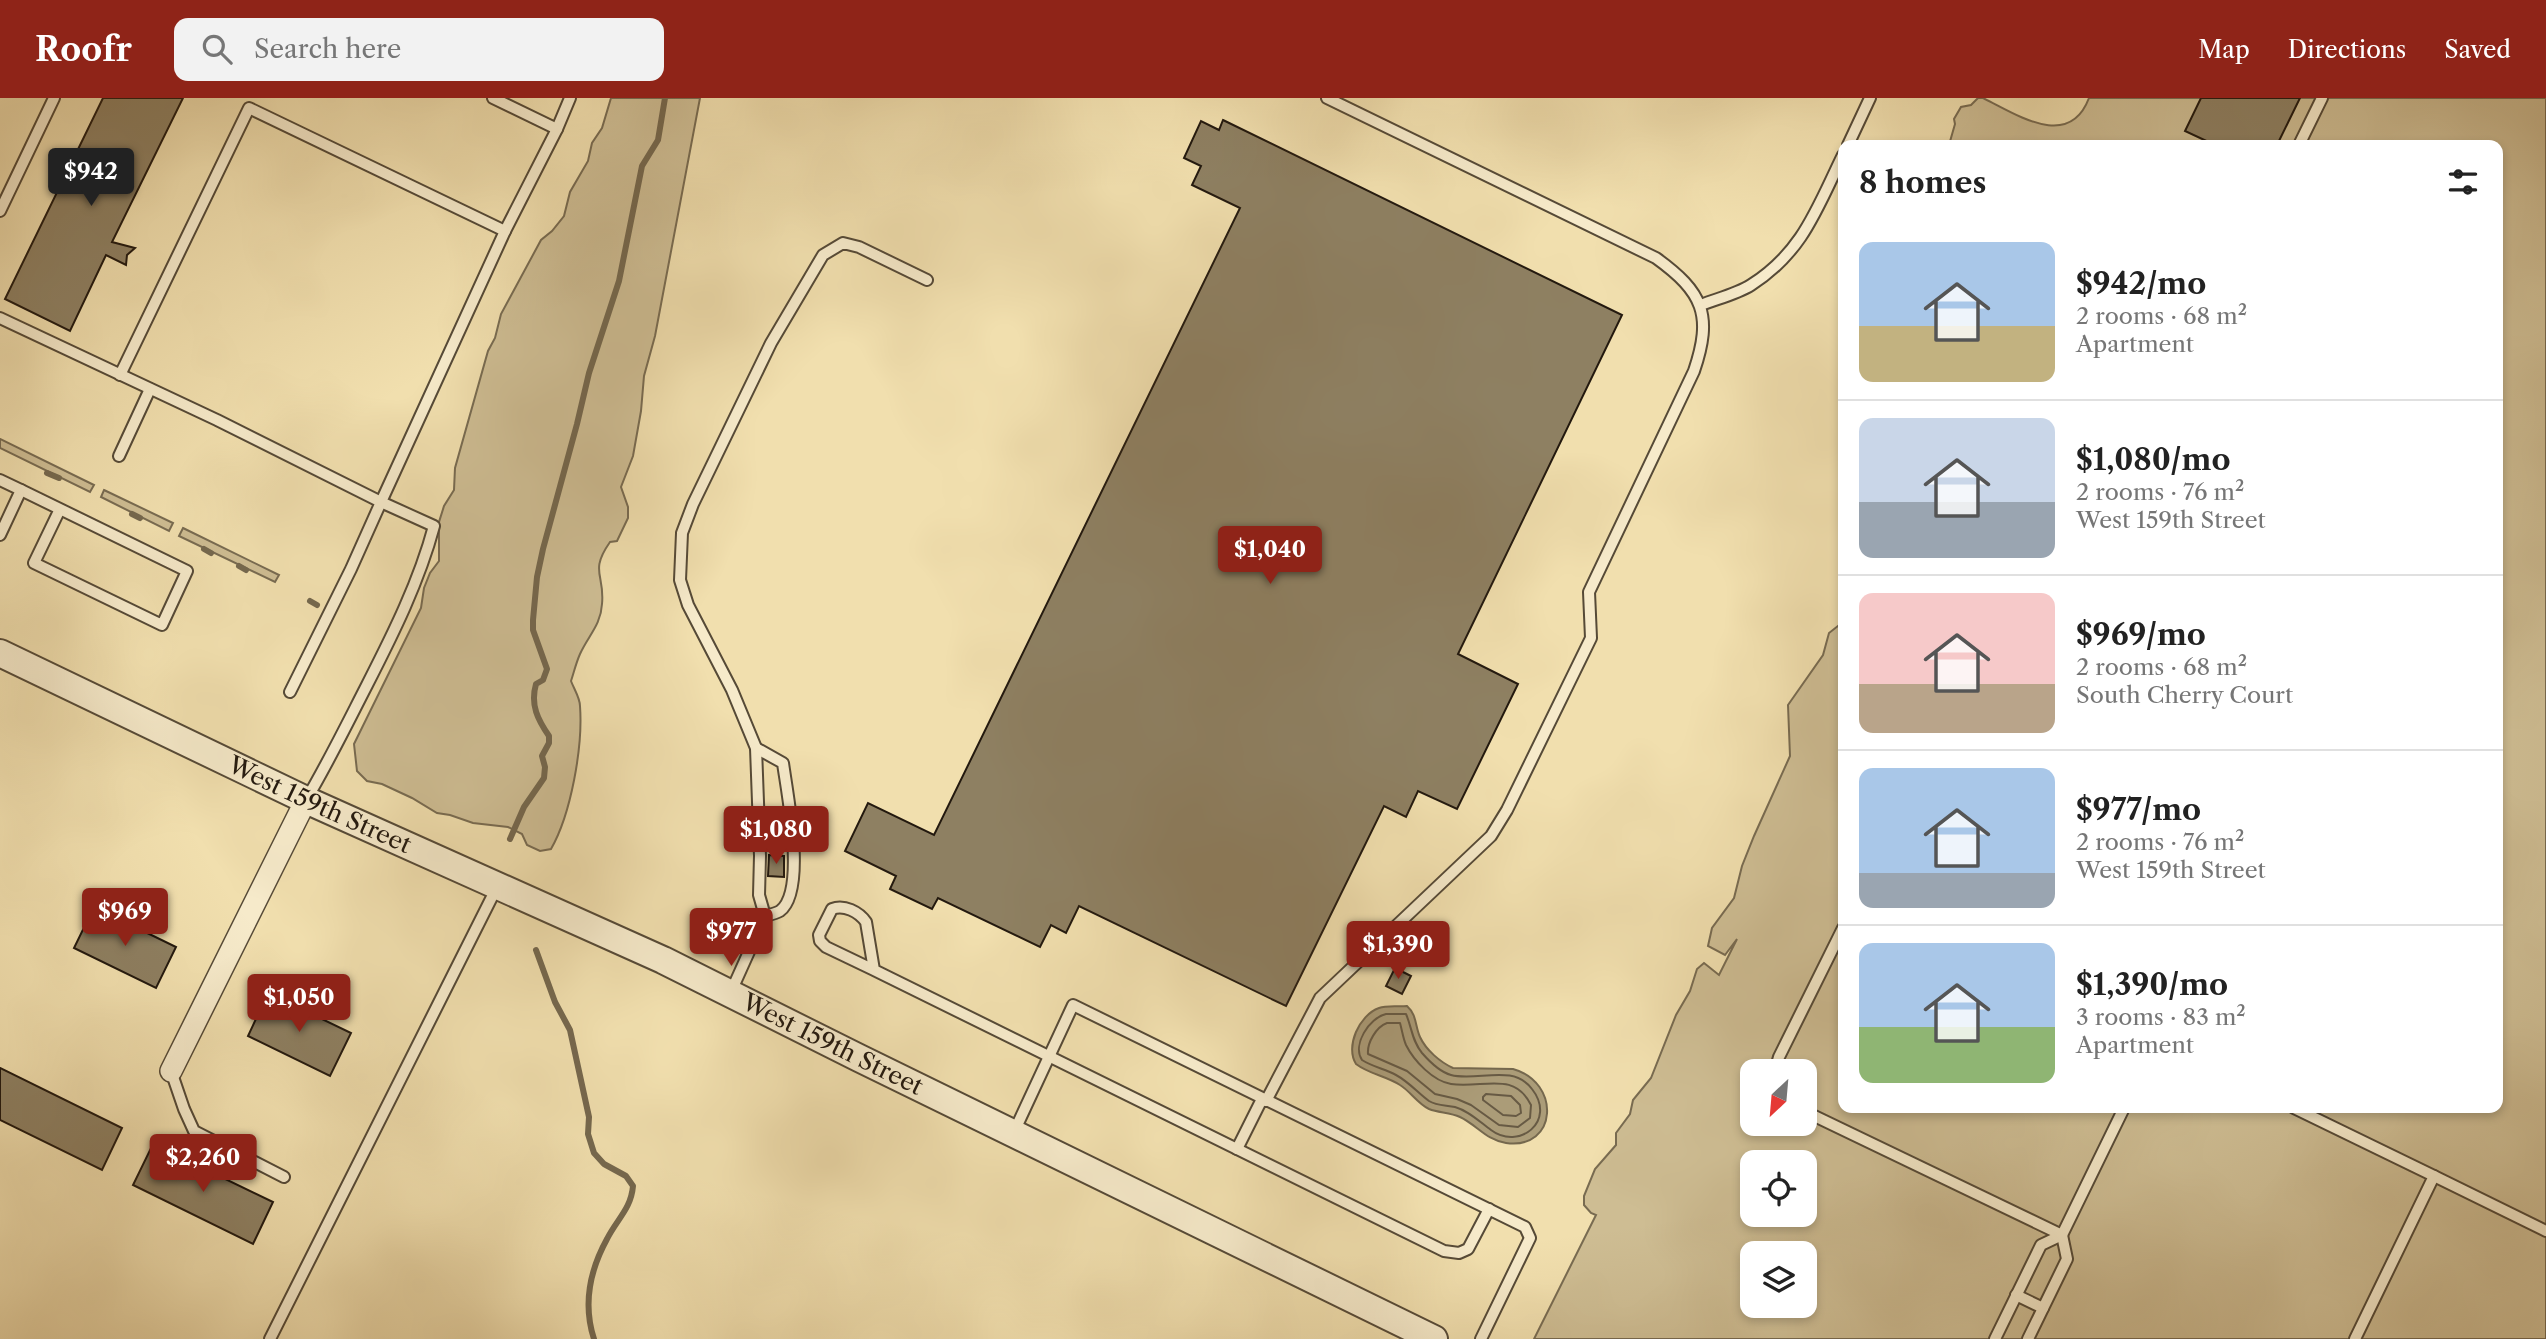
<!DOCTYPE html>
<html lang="en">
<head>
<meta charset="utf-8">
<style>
	body { margin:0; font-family:"Libre Caslon Text",serif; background:#f2f2f2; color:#222; height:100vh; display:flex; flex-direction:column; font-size:26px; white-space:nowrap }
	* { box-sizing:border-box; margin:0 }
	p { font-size:23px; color:#767676 }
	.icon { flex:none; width:38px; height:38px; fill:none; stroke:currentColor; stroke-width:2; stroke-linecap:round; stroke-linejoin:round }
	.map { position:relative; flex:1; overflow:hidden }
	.panel { position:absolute; left:1838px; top:42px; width:665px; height:973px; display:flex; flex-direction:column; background:#fff; border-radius:14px; box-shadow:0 4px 10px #0003 }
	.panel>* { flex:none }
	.needle { width:46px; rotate:206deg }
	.fabs { position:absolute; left:1740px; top:961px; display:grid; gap:14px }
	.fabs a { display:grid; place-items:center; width:77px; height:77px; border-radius:14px; background:#fff; box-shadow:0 4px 10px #0003; font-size:35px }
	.price { position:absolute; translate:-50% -60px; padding:0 16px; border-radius:7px; background:#8f2418; color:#fff; font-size:23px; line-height:46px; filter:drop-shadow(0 2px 4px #0008) }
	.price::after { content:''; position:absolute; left:50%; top:42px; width:21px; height:16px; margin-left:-10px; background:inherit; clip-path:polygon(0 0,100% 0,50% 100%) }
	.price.active { background:#222; color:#fff }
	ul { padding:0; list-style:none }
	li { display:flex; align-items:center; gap:21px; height:175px; padding:0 21px }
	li+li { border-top:2px solid #e0e0e0 }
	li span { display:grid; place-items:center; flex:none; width:196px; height:140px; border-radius:14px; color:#555 }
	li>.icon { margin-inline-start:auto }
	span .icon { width:84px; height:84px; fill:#fffc; stroke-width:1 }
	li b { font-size:30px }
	h2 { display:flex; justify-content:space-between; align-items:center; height:84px; padding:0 21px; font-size:30px }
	header { display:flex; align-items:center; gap:42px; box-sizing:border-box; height:98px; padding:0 35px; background:#8f2418; color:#fff }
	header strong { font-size:33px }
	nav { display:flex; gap:38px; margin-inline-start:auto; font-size:24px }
	.search { width:490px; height:63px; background:#f2f2f2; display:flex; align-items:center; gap:18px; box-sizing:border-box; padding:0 24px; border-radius:14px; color:#767676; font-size:26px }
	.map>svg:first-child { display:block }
	.green { fill:#cebd93; stroke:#786b51; stroke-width:2; fill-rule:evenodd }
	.water { fill:#ab9c78; stroke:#75684e; stroke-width:2 }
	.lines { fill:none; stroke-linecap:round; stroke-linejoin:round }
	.shore { stroke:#675a44; stroke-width:2 }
	.stream { stroke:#75684e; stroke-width:6 }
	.building { fill:#8e8062; stroke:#23190f; stroke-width:2 }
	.service-casing { stroke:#564a37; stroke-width:14 }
	.minor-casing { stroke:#564a37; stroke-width:24 }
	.tertiary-casing { stroke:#564a37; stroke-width:30 }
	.service { stroke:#f6eaca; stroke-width:10 }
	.minor { stroke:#f6eaca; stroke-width:21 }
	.tertiary { stroke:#f6eaca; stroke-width:26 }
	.labels { text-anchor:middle; stroke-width:5; stroke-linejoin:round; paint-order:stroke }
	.street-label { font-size:24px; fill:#23190f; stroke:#f6eaca }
</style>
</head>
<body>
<header>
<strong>Roofr</strong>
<div class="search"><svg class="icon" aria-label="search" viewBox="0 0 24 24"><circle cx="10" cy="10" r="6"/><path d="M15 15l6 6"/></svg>Search here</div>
<nav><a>Map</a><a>Directions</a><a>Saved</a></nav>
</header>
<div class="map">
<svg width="2546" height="1241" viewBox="0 0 2546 1241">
	<rect width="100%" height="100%" fill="#f1dfae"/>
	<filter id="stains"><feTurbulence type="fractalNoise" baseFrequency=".00286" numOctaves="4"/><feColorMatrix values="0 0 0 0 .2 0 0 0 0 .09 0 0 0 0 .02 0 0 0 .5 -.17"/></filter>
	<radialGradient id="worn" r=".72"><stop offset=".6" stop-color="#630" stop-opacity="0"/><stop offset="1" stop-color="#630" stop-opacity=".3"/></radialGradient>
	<g class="green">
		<path d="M611,0H700L655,238L644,278L641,313L633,358L621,389L628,409V420L617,443L610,444C589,474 605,476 602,506C601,527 588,538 580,556C576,565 574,574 571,583C574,591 580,600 580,608C583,649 571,716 551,751L540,753L527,747L522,736L508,729L473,725L450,717L437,715L412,700L382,686L367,683L357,673L354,646L421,510L424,490L430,475L439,463V424L444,408L454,392L455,370L488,253L495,240L501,216L541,142L552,133L564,118L570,94L588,63L592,45L602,30Z"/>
		<path d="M1978,0H1983C2016,16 2069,53 2089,0H2546V1241H1534L1596,1117L1591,1115L1584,1107V1098L1595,1071L1616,1047V1035L1630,1016L1633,1002L1651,980L1676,917L1690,893L1697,871L1704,865L1719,877L1737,841L1725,857L1708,848L1712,830L1734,800L1742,768L1754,738L1790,658L1788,607L1823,557L1829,535L1843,524V1010H2497V47H1949L1955,26L1954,21L1961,9L1971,7ZM1752,973H1804V1026H1752ZM1752,1064H1804V1116H1752ZM1752,1155H1804V1208H1752Z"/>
		<path d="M0,341L94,387L90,394L0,350Z"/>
		<path d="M104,392L173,425L169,433L101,399Z"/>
		<path d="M183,430L279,477L275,484L179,438Z"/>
	</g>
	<path class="water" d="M1407,908C1417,917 1415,928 1420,939C1426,952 1440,964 1453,970L1513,971C1561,984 1558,1052 1506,1045C1486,1042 1477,1027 1460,1019C1450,1014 1439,1015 1429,1011C1418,1006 1410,993 1400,987C1386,978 1369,976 1356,966C1345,949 1359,917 1379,910C1387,907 1398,909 1407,908Z"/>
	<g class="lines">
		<g class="shore">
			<path d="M1386,916H1406C1412,930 1412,943 1422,955C1429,963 1440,974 1451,977C1477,984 1513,965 1532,991C1557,1023 1519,1053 1491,1032C1480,1024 1469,1013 1455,1009C1447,1007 1437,1008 1429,1003C1418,995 1409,984 1396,977C1385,971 1373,969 1362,962C1352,947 1369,920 1386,916Z"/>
			<path d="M1387,925H1400C1402,932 1403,940 1406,947C1414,963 1433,983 1451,986C1482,991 1514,972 1531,1007L1530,1020L1518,1029L1499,1027L1471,1007L1457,1001L1435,996L1407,973L1368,956C1367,945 1376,929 1387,925Z"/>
			<path d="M1486,996L1511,998L1520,1007L1521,1015L1516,1018L1503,1017L1483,1002V999Z"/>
		</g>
		<g class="stream">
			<path d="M47,375L59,380"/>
			<path d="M132,416L140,420"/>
			<path d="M204,451L211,455"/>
			<path d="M239,468L246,472"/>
			<path d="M310,503L317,507"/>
			<path d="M510,741L524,709L544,680L545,669L542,658L549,645V638C538,622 530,607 536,586L543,582L547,571L533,532V522L537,479L543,451L577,326L589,275L619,183L642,68L658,42L665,0"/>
			<path d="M536,852L555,904L570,932L589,1019L588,1036L594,1055L604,1066L626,1078L633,1088C631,1111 617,1121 607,1141C590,1172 583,1207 594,1241"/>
		</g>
	</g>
	<g class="building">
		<path d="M103,0H183L112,144L135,150L127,157L126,167L106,157L70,233L5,201Z"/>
		<path d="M2201,0H2300L2277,47H2215L2185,33Z"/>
		<path d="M1223,22L1622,217L1458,556L1518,586L1457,711L1418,693L1406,719L1384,708L1286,908L1079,808L1066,835L1051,827L1040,849L938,800L932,811L890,791L896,778L845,753L868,705L934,737L1240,110L1192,87L1201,68L1184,60L1201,23L1219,32Z"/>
		<path d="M769,757L784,758V779L768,778Z"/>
		<path d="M94,809L176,849L156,890L74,850Z"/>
		<path d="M1395,870L1411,878L1402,896L1386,888Z"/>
		<path d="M268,895L351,935L330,978L248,938Z"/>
		<path d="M0,970L122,1030L102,1072L0,1022Z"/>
		<path d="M153,1046L273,1104L253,1146L133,1087Z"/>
	</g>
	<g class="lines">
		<g class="service-casing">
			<g id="service">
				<path d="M493,0L557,31"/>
				<path d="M1848,47L1870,0"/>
				<path d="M2299,47L2322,0"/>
				<path d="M0,113L54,0"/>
				<path d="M1701,207C1716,201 1737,196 1751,187C1803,154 1817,110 1843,57"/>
				<path d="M0,220L217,322L381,404L351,471L290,594"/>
				<path d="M120,277L249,10L505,133"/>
				<path d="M119,358L150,291"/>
				<path d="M0,382L21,392L0,437"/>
				<path d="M21,392L187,473L162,527L34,465L60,411"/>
				<path d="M756,650L783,665C787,695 807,793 780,813C777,815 769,817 765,818"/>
				<path d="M306,702C328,665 347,626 367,587C393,536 419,484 434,428L381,404L505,133L557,31L570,0"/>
				<path d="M874,872L826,849L820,843L819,837L832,811C844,806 859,814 866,824L874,872L1444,1153L1459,1155L1468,1151L1489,1111"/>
				<path d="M730,896L765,818L759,797L760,758L756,650L732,592L688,507L680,482L682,435L693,406L771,245L823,157L843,145L859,149L927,182"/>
				<path d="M171,973L184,1011L194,1033L284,1079"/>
				<path d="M1775,973L1779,959L1843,830"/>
				<path d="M1266,1003L1320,900L1491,738L1507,712L1591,540L1589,494L1694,273C1713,217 1703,194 1656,160L1327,0"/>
				<path d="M2294,1010L2434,1078L2355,1241"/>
				<path d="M1804,1013L2062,1137"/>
				<path d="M1014,1034L1073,907L1525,1129L1530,1140L1481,1241"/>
				<path d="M1237,1051L1262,1001"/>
				<path d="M2434,1078L2546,1133"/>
				<path d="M2016,1197L2043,1210"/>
				<path d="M270,1241L498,787"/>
				<path d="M1995,1241L2041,1147L2062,1137L2124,1010"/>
				<path d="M2028,1241L2067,1161L2062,1137"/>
			</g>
		</g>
		<g class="minor-casing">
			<path id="minor" d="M171,973L306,702"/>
		</g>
		<g class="tertiary-casing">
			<g id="tertiary">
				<path id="s1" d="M0,555L306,702L663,862L859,960L1434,1241"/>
			</g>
		</g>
		<use href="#service" class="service"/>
		<use href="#minor" class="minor"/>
		<use href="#tertiary" class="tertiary"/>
	</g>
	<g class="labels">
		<g class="street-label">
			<text dy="8" stroke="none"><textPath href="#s1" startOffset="354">West 159th Street</textPath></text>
			<text dy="8" stroke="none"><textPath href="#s1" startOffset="920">West 159th Street</textPath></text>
		</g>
	</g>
	<rect width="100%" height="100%" filter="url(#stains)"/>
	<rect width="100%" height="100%" fill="url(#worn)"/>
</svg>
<div class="fabs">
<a><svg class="needle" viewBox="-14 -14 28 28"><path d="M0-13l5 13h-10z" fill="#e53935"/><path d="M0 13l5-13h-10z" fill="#767676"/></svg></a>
<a><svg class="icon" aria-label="locate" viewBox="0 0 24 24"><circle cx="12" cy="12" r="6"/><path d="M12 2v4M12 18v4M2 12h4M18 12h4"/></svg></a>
<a><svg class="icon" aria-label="layers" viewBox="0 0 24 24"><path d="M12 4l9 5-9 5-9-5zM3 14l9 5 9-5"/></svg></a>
</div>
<b class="price active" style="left:91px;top:110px">$942</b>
<b class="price" style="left:1270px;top:488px">$1,040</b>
<b class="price" style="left:776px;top:768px">$1,080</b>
<b class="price" style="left:125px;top:850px">$969</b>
<b class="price" style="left:731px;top:870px">$977</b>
<b class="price" style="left:1398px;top:883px">$1,390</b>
<b class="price" style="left:299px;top:936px">$1,050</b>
<b class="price" style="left:203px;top:1096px">$2,260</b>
<section class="panel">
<h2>8 homes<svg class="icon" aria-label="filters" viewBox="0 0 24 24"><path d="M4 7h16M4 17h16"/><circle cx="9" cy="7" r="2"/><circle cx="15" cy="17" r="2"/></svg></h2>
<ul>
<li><span style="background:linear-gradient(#a9c7e8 60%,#c2b280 0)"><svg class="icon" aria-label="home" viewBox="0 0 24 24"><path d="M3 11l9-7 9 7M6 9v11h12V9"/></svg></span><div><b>$942/mo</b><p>2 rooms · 68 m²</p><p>Apartment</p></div></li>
<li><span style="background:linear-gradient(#c9d6e8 60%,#9aa5b1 0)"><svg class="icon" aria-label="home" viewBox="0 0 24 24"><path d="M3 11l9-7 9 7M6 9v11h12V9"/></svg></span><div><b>$1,080/mo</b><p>2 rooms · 76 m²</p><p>West 159th Street</p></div></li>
<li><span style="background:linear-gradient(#f6c9c9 65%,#b9a48a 0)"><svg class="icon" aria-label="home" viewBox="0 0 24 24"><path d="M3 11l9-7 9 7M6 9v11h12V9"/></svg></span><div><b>$969/mo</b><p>2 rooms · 68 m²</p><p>South Cherry Court</p></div></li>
<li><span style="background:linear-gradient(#a9c7e8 75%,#9aa5b1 0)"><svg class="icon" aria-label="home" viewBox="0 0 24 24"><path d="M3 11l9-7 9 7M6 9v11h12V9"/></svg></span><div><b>$977/mo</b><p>2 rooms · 76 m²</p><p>West 159th Street</p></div></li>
<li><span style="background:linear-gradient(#a9c7e8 60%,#8fb573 0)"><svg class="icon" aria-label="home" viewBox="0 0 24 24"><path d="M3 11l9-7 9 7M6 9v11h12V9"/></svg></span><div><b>$1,390/mo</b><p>3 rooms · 83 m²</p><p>Apartment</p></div></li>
</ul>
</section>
</div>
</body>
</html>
